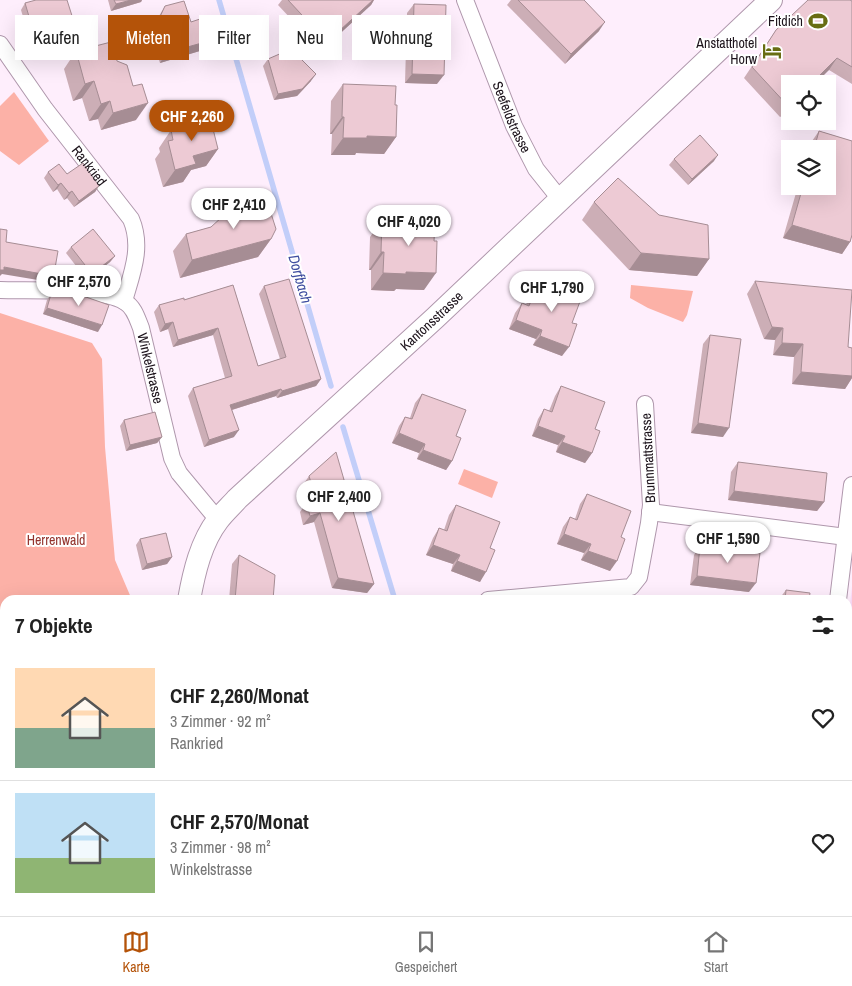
<!DOCTYPE html>
<html lang="de">
<head>
<meta charset="utf-8">
<style>
	body { margin:0; font-family:"Archivo Narrow",sans-serif; background:#f6f6f6; color:#222; height:100vh; display:flex; flex-direction:column; font-size:19px; white-space:nowrap }
	* { box-sizing:border-box; margin:0 }
	p { font-size:16px; color:#767676 }
	.icon { flex:none; width:28px; height:28px; fill:none; stroke:currentColor; stroke-width:2; stroke-linecap:round; stroke-linejoin:round }
	.map { position:relative; flex:1; overflow:hidden }
	.side { position:absolute; left:0px; top:595px; width:852px; height:321px; display:flex; flex-direction:column; background:#fff; border-radius:15px 15px 0 0; box-shadow:0 5px 20px #0002 }
	.side>* { flex:none }
	.hud { position:absolute; left:15px; top:15px; width:500px; height:45px; display:flex; gap:10px }
	.fabs { position:absolute; left:781px; top:75px; display:grid; gap:10px }
	.fabs a { display:grid; place-items:center; width:55px; height:55px; border-radius:0px; background:#fff; box-shadow:0 5px 20px #0002; font-size:25px }
	.price { position:absolute; translate:-50% -42px; padding:0 11px; border-radius:18px; background:#fff; color:#222; font-size:16px; line-height:32px; filter:drop-shadow(0 1px 2px #0008) }
	.price::after { content:''; position:absolute; left:50%; top:30px; width:15px; height:11px; margin-left:-8px; background:inherit; clip-path:polygon(0 0,100% 0,50% 100%) }
	.price.selected { background:#b45309; color:#fff }
	ul { padding:0; list-style:none }
	li { display:flex; align-items:center; gap:15px; height:125px; padding:0 15px }
	li+li { border-top:1px solid #e0e0e0 }
	li span { display:grid; place-items:center; flex:none; width:140px; height:100px; border-radius:0px; color:#555 }
	li>.icon { margin-inline-start:auto }
	span .icon { width:60px; height:60px; fill:#fffc; stroke-width:1 }
	li b { font-size:21px }
	h2 { display:flex; justify-content:space-between; align-items:center; height:60px; padding:0 15px; font-size:21px }
	.tag { padding:0 18px; border-radius:0px; background:#fff; box-shadow:0 5px 20px #0002; font-size:18px; line-height:45px }
	.tag.selected { background:#b45309; color:#fff }
	.tab-bar { display:flex; justify-content:space-around; align-items:center; height:70px; border-top:1px solid #e0e0e0; background:#fff; font-size:14px; color:#767676 }
	.tab-bar a { display:grid; justify-items:center; gap:2px }
	.tab-bar .selected { color:#b45309 }
	.map>svg:first-child { display:block }
	.built { fill:#fcdbf8 }
	.green { fill:#fcb1a7 }
	.lines { fill:none; stroke-linecap:round; stroke-linejoin:round }
	.stream { stroke:#c2cef9; stroke-width:5.5 }
	.minor-casing { stroke:#af97ac; stroke-width:18 }
	.secondary-casing { stroke:#af97ac; stroke-width:24 }
	.minor { stroke:#fff; stroke-width:16 }
	.secondary { stroke:#fff; stroke-width:22 }
	.wall { fill:#ccaeb6 }
	.shaded-wall { fill:#a68d94 }
	.building { fill:#edcad4; stroke:#a68d94 }
	.labels { text-anchor:middle; stroke-width:4; stroke-linejoin:round; paint-order:stroke }
	.poi-label { font-size:14px; fill:#1c131b; stroke:#fff; text-anchor:end }
	.street-label { font-size:14px; fill:#1c131b; stroke:#fff }
	.park-label { font-size:14px; fill:#93332d; stroke:#fff }
	.water-label { font-size:15px; font-style:italic; fill:#404fa0; stroke:#fff }
</style>
</head>
<body>
<div class="map">
<svg width="852" height="916" viewBox="0 0 852 916">
	<rect width="100%" height="100%" fill="#feeefc"/>
	<path class="built" d="M852,587V916H813L814,911H848V623Z"/>
	<g class="green">
		<path d="M14,92L49,141L19,165L0,151V106Z"/>
		<path d="M631,285L693,291L687,315L683,322L648,308L630,298Z"/>
		<path d="M0,313L92,343L102,359L105,447L115,560L132,600H5V911H129L128,916H0Z"/>
		<path d="M464,469L498,482L492,498L458,484Z"/>
	</g>
	<g class="lines">
		<g class="stream">
			<path d="M219,0L331,386"/>
			<path d="M343,427L395,600"/>
			<path d="M488,911L489,916"/>
		</g>
		<g class="minor-casing">
			<g id="minor">
				<path id="s1" d="M465,0L514,126L536,169L560,199"/>
				<path id="s2" d="M0,44L45,109L131,219C143,247 132,273 124,301"/>
				<path id="s3" d="M0,290C29,291 102,287 125,302C134,307 137,318 141,328L172,458L179,473L218,520"/>
				<path d="M650,512L846,537"/>
				<path d="M488,600L631,587L639,577L649,523L651,505L645,404"/>
				<path d="M838,600L852,485"/>
				<path d="M236,911L254,916"/>
				<path d="M412,911L414,916"/>
				<path d="M800,916L801,911"/>
			</g>
		</g>
		<g class="secondary-casing">
			<g id="secondary">
				<path id="s4" d="M189,600C194,572 201,542 218,520C224,512 231,506 237,499L435,318L771,0"/>
				<path d="M162,916V911"/>
			</g>
		</g>
		<use href="#minor" class="minor"/>
		<use href="#secondary" class="secondary"/>
	</g>
	<g class="wall">
		<path d="M108,0H142L141,2L111,11Z"/>
		<path d="M282,0H374L371,5L321,51L278,5Z"/>
		<path d="M511,0H584L599,31L565,64L507,5Z"/>
		<path d="M852,1V84L829,70L790,84V108L780,117L744,78L776,30Z"/>
		<path d="M25,3L73,19L69,25L29,37L21,10Z"/>
		<path d="M414,4L437,84L405,83L407,13Z"/>
		<path d="M165,6L191,22L209,41L203,50L160,63L150,32L159,16Z"/>
		<path d="M76,51L117,61L136,120L101,130L98,119L89,121L82,98L73,101L64,69Z"/>
		<path d="M268,59L311,81L297,96L274,100L263,66Z"/>
		<path d="M343,84L395,105L396,137L384,154L356,153L355,155H331L332,134H330L331,101Z"/>
		<path d="M180,123L218,149L206,166L191,170L183,182L163,187L155,159L160,152L159,148L171,130L176,129Z"/>
		<path d="M819,131L852,141V235L850,242L842,254L783,238L798,186H828V149H808L810,144Z"/>
		<path d="M674,159L714,161L688,185L669,165Z"/>
		<path d="M48,172L67,174L99,186L95,192L74,207L67,198L64,200L57,189L53,192L44,178Z"/>
		<path d="M594,202L659,215L709,259L697,276L629,270L582,220Z"/>
		<path d="M238,210L271,239L258,257L180,278L173,251L186,234L211,227Z"/>
		<path d="M382,220L424,290L396,289L394,291L371,290V270H369L370,237Z"/>
		<path d="M71,247L115,256L110,262L87,280L66,253Z"/>
		<path d="M539,280L572,323L562,356L533,345L536,339L509,329L515,313L522,303L526,305L532,289Z"/>
		<path d="M755,281L848,347L852,348V378L845,389L792,384L794,357L773,355L775,340L764,339L747,294Z"/>
		<path d="M233,285L258,366L280,359L259,294L264,286L321,379L316,386L277,398L276,396L232,410L234,437L204,447L188,396L193,388L225,378L213,335L173,347L168,329L160,332L154,312L159,305L184,300Z"/>
		<path d="M51,294L81,299L83,296L98,332L43,314L47,300Z"/>
		<path d="M710,335L723,437L691,433L703,344Z"/>
		<path d="M561,386L595,429L592,453L585,463L556,452L558,445L532,436L538,419L544,409L549,411L555,396Z"/>
		<path d="M422,394L456,436L452,461L446,470L417,459L419,453L392,443L399,426L405,417L410,418L415,403Z"/>
		<path d="M124,420L162,437L157,443L126,451L120,426Z"/>
		<path d="M738,462L824,502L817,511L728,500L731,472Z"/>
		<path d="M309,476L374,584L367,593L332,588L314,522L303,525L300,512L307,502L303,485Z"/>
		<path d="M587,494L621,537L610,571L581,560L584,553L557,544L563,527L570,517L575,519L580,504Z"/>
		<path d="M456,505L490,548L480,582L451,571L453,564L426,555L433,538L439,528L444,530L449,515Z"/>
		<path d="M140,539L172,557L167,564L142,570L136,545Z"/>
		<path d="M700,546L749,592L690,585L694,555Z"/>
		<path d="M239,555L273,600H229L232,564Z"/>
		<path d="M786,590L785,600H779V599Z"/>
		<path d="M852,733V916H830V911H848V770Z"/>
		<path d="M429,911H474L476,916H430Z"/>
		<path d="M524,911H574L573,916H525L526,913H523Z"/>
		<path d="M639,911H673L672,916H638Z"/>
		<path d="M729,911H775L774,916H729Z"/>
	</g>
	<g class="shaded-wall">
		<path d="M131,0H142L141,2L111,11L116,4Z"/>
		<path d="M373,0H374L371,5L321,51L327,42Z"/>
		<path d="M73,19L69,25L29,37L33,30Z"/>
		<path d="M605,22L599,31L565,64L571,54Z"/>
		<path d="M209,41L203,50L160,63L166,53Z"/>
		<path d="M837,58L829,70L815,84H811Z"/>
		<path d="M316,74L311,81L297,96L274,100L278,94Z"/>
		<path d="M412,74L444,75L437,84L405,83Z"/>
		<path d="M94,81L82,98L73,101L85,84Z"/>
		<path d="M110,101L98,119L89,121L101,104Z"/>
		<path d="M148,103L136,120L101,130L113,113Z"/>
		<path d="M790,104V108L780,117L788,106Z"/>
		<path d="M342,117H344L332,134H330Z"/>
		<path d="M367,136L396,137L384,154L356,153L355,155H331L343,138Z"/>
		<path d="M218,149L206,166L191,170L183,182L163,187L175,170L193,156Z"/>
		<path d="M718,155L714,161L688,185L692,179Z"/>
		<path d="M61,183L57,189L53,192L58,185Z"/>
		<path d="M99,186L95,192L74,207L79,201Z"/>
		<path d="M72,191L67,198L64,200L69,193Z"/>
		<path d="M792,225L850,242L842,254L783,238Z"/>
		<path d="M271,239L258,257L180,278L192,260Z"/>
		<path d="M381,252H384L371,270H369Z"/>
		<path d="M641,253L709,259L697,276L629,270Z"/>
		<path d="M115,256L110,262L87,280L92,274Z"/>
		<path d="M4,267L54,274L50,280H38L2,274L0,276V270Z"/>
		<path d="M406,272L436,273L424,290L396,289L394,291L371,290L383,273Z"/>
		<path d="M47,308L102,325L98,332L43,314Z"/>
		<path d="M516,320L542,330L536,339L509,329Z"/>
		<path d="M173,322L168,329L160,332L165,324Z"/>
		<path d="M772,327L783,328L775,340L764,339Z"/>
		<path d="M218,328L213,335L173,347L178,340Z"/>
		<path d="M540,336L569,347L562,356L533,345Z"/>
		<path d="M782,343L803,344L794,357L773,355Z"/>
		<path d="M801,372L852,376V378L845,389L792,384Z"/>
		<path d="M321,379L316,386L277,398L282,391Z"/>
		<path d="M281,389L276,396L225,412L230,405Z"/>
		<path d="M698,423L729,428L723,437L691,433Z"/>
		<path d="M538,426L565,436L558,445L532,436Z"/>
		<path d="M239,430L234,437L204,447L209,440Z"/>
		<path d="M399,433L425,444L419,453L392,443Z"/>
		<path d="M162,437L157,443L126,451L130,445Z"/>
		<path d="M562,442L592,453L585,463L556,452Z"/>
		<path d="M423,450L452,461L446,470L417,459Z"/>
		<path d="M734,491L824,502L817,511L728,500Z"/>
		<path d="M320,513L314,522L303,525L310,516Z"/>
		<path d="M564,534L591,544L584,553L557,544Z"/>
		<path d="M433,545L460,555L453,564L426,555Z"/>
		<path d="M588,551L617,561L610,571L581,560Z"/>
		<path d="M172,557L167,564L142,570L147,564Z"/>
		<path d="M457,561L486,572L480,582L451,571Z"/>
		<path d="M697,576L756,583L749,592L690,585Z"/>
		<path d="M338,578L374,584L367,593L332,588Z"/>
		<path d="M531,914L543,915L542,916H529Z"/>
	</g>
	<g class="building">
		<path d="M36,0H67L73,19L33,30L25,3Z"/>
		<path d="M114,0H131L116,4Z"/>
		<path d="M288,0H373L327,42Z"/>
		<path d="M518,0H584L605,22L571,54Z"/>
		<path d="M808,0H850L852,1V67L837,58L811,84H790V104L788,106L752,67L776,30Z"/>
		<path d="M184,1L191,22L203,18L209,41L166,53L157,23L165,6Z"/>
		<path d="M414,4L446,5L444,75L412,74Z"/>
		<path d="M111,42L117,61L127,65L133,86L142,84L148,103L113,113L110,101L101,104L94,81L85,84L76,51Z"/>
		<path d="M291,49L316,74L302,89L278,94L268,59Z"/>
		<path d="M343,84L396,86L395,105H397L396,137L367,136V138H343L344,117H342Z"/>
		<path d="M204,117L211,121L218,149L193,156L196,164L175,170L168,141L173,140L171,130L177,129L180,123Z"/>
		<path d="M819,131L852,141V235L850,242L792,225L803,186H828V149H814Z"/>
		<path d="M700,135L718,155L692,179L674,159Z"/>
		<path d="M83,163L99,186L79,201L72,191L69,193L61,183L58,185L48,172L59,164L67,174Z"/>
		<path d="M618,178L659,215L708,225L709,259L641,253L594,202Z"/>
		<path d="M256,193L268,204L276,229L271,239L192,260L186,234L211,227L234,206L238,210Z"/>
		<path d="M382,220L435,221L434,241H437L436,273L406,272V274L383,273L384,252H381Z"/>
		<path d="M0,229L7,230L6,242L58,251L54,274H42L4,267V270H0Z"/>
		<path d="M93,229L115,256L92,274L71,247Z"/>
		<path d="M289,279L321,379L282,391L281,389L230,405L239,430L209,440L193,388L232,376L218,328L178,340L173,322L165,324L159,305L184,298V300L233,285L258,366L286,357L264,286Z"/>
		<path d="M539,280L582,296L572,323L577,324L569,347L540,336L542,330L516,320L522,303L529,306Z"/>
		<path d="M755,281L852,290L848,347L852,348V376L801,372L803,344L782,343L783,328L772,327Z"/>
		<path d="M51,294H65L82,299L83,296L109,305L102,325L47,308Z"/>
		<path d="M710,335L741,339L729,428L698,423Z"/>
		<path d="M561,386L605,402L595,429L600,431L592,453L562,442L565,436L538,426L544,409L552,412Z"/>
		<path d="M422,394L466,410L456,436L461,438L452,461L423,450L425,444L399,433L405,417L412,419Z"/>
		<path d="M155,412L162,437L130,445L124,420Z"/>
		<path d="M336,452L374,584L338,578L320,513L310,516L306,502L316,500L309,476Z"/>
		<path d="M738,462L827,473L824,502L734,491Z"/>
		<path d="M587,494L631,511L621,537L625,539L617,561L588,551L591,544L564,534L570,517L577,520Z"/>
		<path d="M456,505L500,522L490,548L495,550L486,572L457,561L460,555L433,545L439,528L447,531Z"/>
		<path d="M166,533L172,557L147,564L140,539Z"/>
		<path d="M700,546L760,553L756,583L697,576Z"/>
		<path d="M239,555L275,575L273,600H235Z"/>
		<path d="M786,590L810,593L809,600H785Z"/>
		<path d="M852,778V916H835L836,911H848V815Z"/>
		<path d="M207,911H212L228,916H206Z"/>
		<path d="M446,911H474L476,916H447Z"/>
		<path d="M531,911H574L573,916H542L543,915L531,914Z"/>
		<path d="M644,911H673L672,916H644Z"/>
		<path d="M735,911H775L774,916H734Z"/>
	</g>
	<defs>
		<g id="stadium-bare" transform="scale(1.5)"><path d="M0-5a6.5 5 0 1 0 0 10a6.5 5 0 1 0 0-10ZM-3.5-1.8h7v3.6h-7Z" fill="#686d12" stroke="#fff" stroke-width="2.5" paint-order="stroke"/></g>
		<g id="hotel-bare" transform="scale(1.5)"><path d="M-6-4.5h1.5V1H6V5H4.5V3h-9V5H-6ZM-4 0a1.8 1.8 0 1 1 3.6 0ZM.5 0V-2.5h3Q6-2.5 6 0Z" fill="#686d12" stroke="#fff" stroke-width="2.5" paint-order="stroke"/></g>
	</defs>
	<g fill-rule="evenodd">
		<use href="#stadium-bare" x="818" y="21"/>
		<use href="#hotel-bare" x="772" y="51"/>
	</g>
	<g class="labels">
		<g class="poi-label">
			<text x="803" y="26">Fitdich</text>
			<text x="757" y="48">Anstatthotel<tspan x="757" dy="16">Horw</tspan></text>
		</g>
		<g class="street-label">
			<text dy="5" stroke="none"><textPath href="#s1" startOffset="126">Seefeldstrasse</textPath></text>
			<text dy="5" stroke="none"><textPath href="#s2" startOffset="151">Rankried</textPath></text>
			<text dy="5" stroke="none"><textPath href="#s4" startOffset="378">Kantonsstrasse</textPath></text>
			<text dy="5" stroke="none"><textPath href="#s3" startOffset="199">Winkelstrasse</textPath></text>
			<text transform="translate(648 458) rotate(-93)" y="5">Brunnmattstrasse</text>
		</g>
		<g class="park-label">
			<text x="56" y="545">Herrenwald</text>
		</g>
		<g class="water-label">
			<text transform="translate(300 279) rotate(74)" y="5">Dorfbach</text>
		</g>
	</g>
</svg>
<div class="fabs">
<a><svg class="icon" aria-label="locate" viewBox="0 0 24 24"><circle cx="12" cy="12" r="6"/><path d="M12 2v4M12 18v4M2 12h4M18 12h4"/></svg></a>
<a><svg class="icon" aria-label="layers" viewBox="0 0 24 24"><path d="M12 4l9 5-9 5-9-5zM3 14l9 5 9-5"/></svg></a>
</div>
<b class="price selected" style="left:192px;top:142px">CHF 2,260</b>
<b class="price" style="left:234px;top:230px">CHF 2,410</b>
<b class="price" style="left:409px;top:247px">CHF 4,020</b>
<b class="price" style="left:79px;top:307px">CHF 2,570</b>
<b class="price" style="left:552px;top:313px">CHF 1,790</b>
<b class="price" style="left:339px;top:522px">CHF 2,400</b>
<b class="price" style="left:728px;top:564px">CHF 1,590</b>
<div class="hud">
<a class="tag">Kaufen</a>
<a class="tag selected">Mieten</a>
<a class="tag">Filter</a>
<a class="tag">Neu</a>
<a class="tag">Wohnung</a>
</div>
<section class="side">
<h2>7 Objekte<svg class="icon" aria-label="filters" viewBox="0 0 24 24"><path d="M4 7h16M4 17h16"/><circle cx="9" cy="7" r="2"/><circle cx="15" cy="17" r="2"/></svg></h2>
<ul>
<li><span style="background:linear-gradient(#ffd9b3 60%,#7fa58c 0)"><svg class="icon" aria-label="home" viewBox="0 0 24 24"><path d="M3 11l9-7 9 7M6 9v11h12V9"/></svg></span><div><b>CHF 2,260/Monat</b><p>3 Zimmer · 92 m²</p><p>Rankried</p></div><svg class="icon" aria-label="heart" viewBox="0 0 24 24"><path d="M12 20l-8-8c-3-5 5-10 8-4 3-6 11-1 8 4z"/></svg></li>
<li><span style="background:linear-gradient(#bfe0f5 65%,#8fb573 0)"><svg class="icon" aria-label="home" viewBox="0 0 24 24"><path d="M3 11l9-7 9 7M6 9v11h12V9"/></svg></span><div><b>CHF 2,570/Monat</b><p>3 Zimmer · 98 m²</p><p>Winkelstrasse</p></div><svg class="icon" aria-label="heart" viewBox="0 0 24 24"><path d="M12 20l-8-8c-3-5 5-10 8-4 3-6 11-1 8 4z"/></svg></li>
</ul>
</section>
</div>
<nav class="tab-bar">
<a class="selected"><svg class="icon" aria-label="map" viewBox="0 0 24 24"><path d="M3 6l6-2 6 2 6-2v14l-6 2-6-2-6 2zM9 4v14M15 6v14"/></svg>Karte</a>
<a><svg class="icon" aria-label="saved" viewBox="0 0 24 24"><path d="M7 4h10v16l-5-4-5 4z"/></svg>Gespeichert</a>
<a><svg class="icon" aria-label="home" viewBox="0 0 24 24"><path d="M3 11l9-7 9 7M6 9v11h12V9"/></svg>Start</a>
</nav>
</body>
</html>
